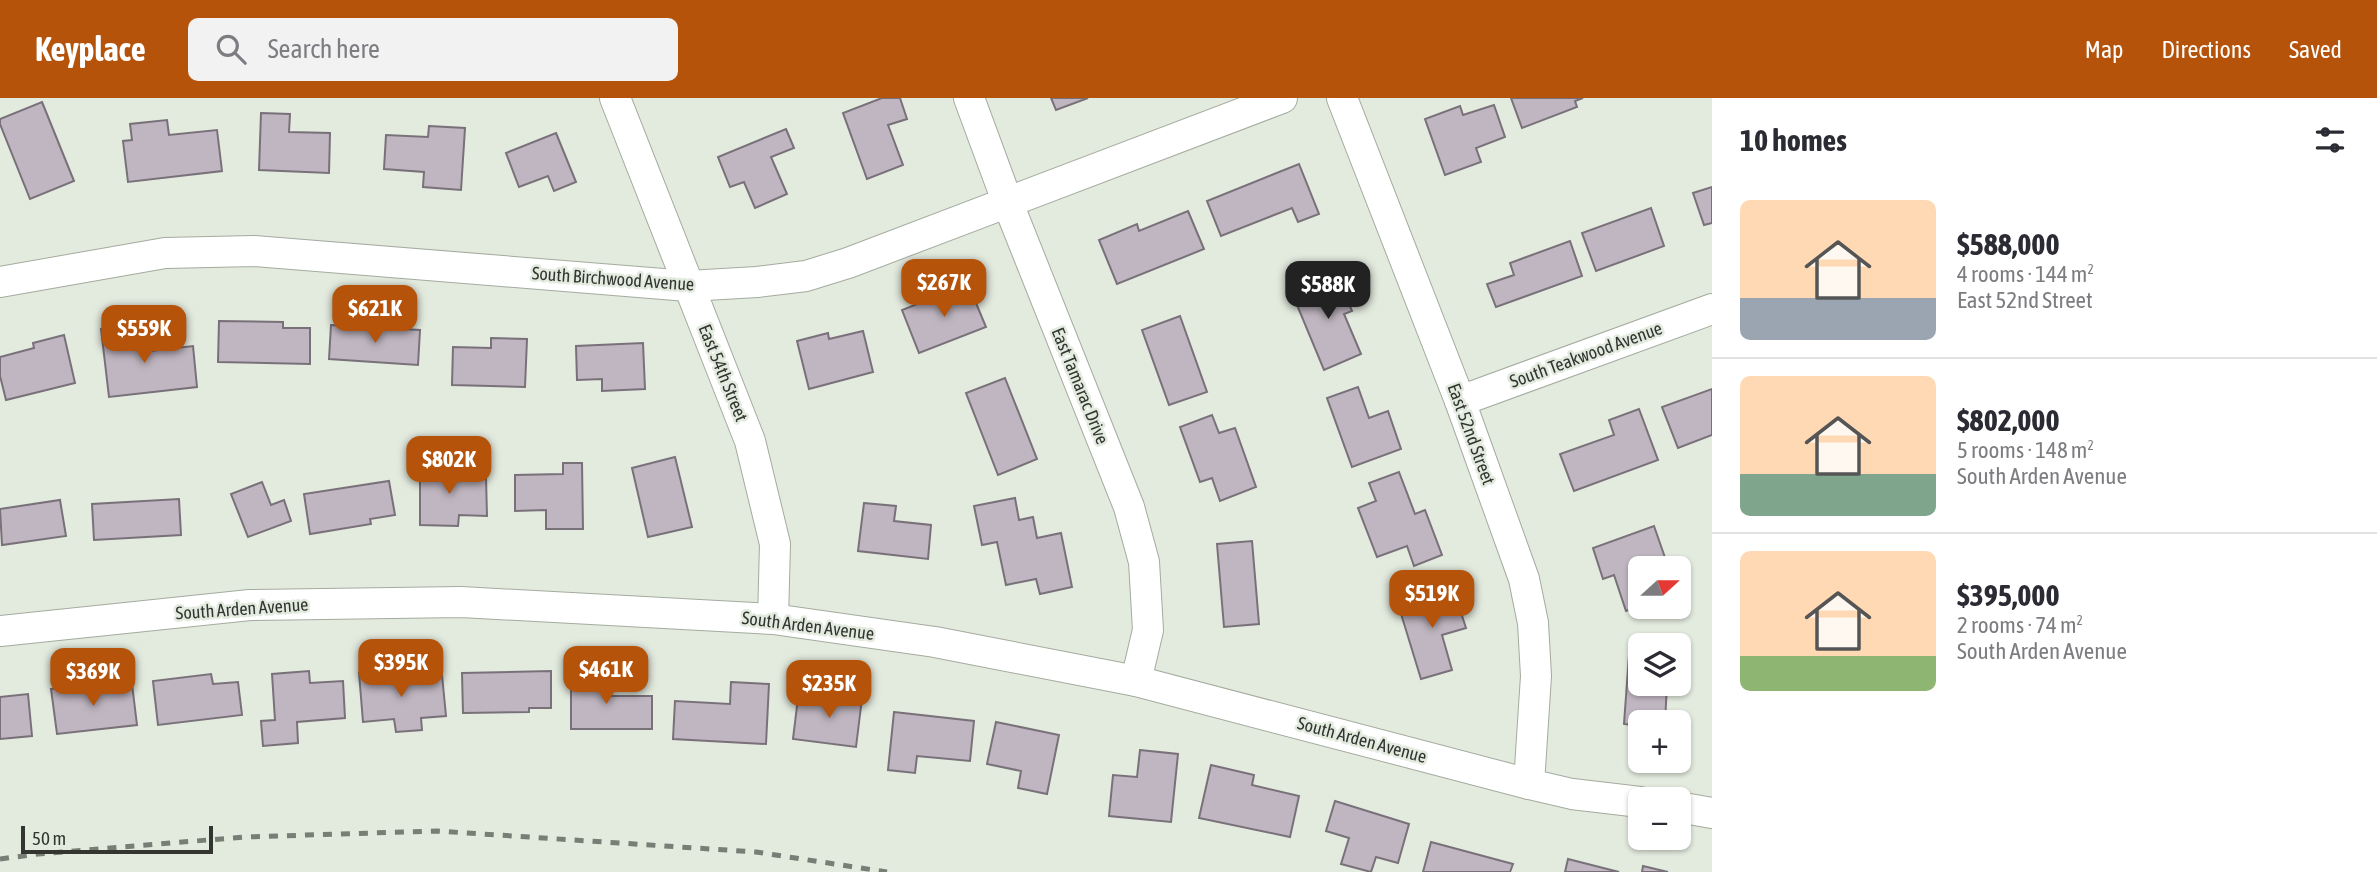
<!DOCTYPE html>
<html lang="en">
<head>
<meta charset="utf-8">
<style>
	body { margin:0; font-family:"Asap Condensed",sans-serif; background:#f2f2f3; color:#2b2b33; height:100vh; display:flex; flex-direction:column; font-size:26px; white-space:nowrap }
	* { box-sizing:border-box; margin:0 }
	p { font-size:23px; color:#7c7c81 }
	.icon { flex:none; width:38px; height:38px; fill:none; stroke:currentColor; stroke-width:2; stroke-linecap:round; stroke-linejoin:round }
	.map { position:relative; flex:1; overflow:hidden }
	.drawer { display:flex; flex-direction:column; background:#fff; width:665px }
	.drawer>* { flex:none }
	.needle { width:46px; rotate:69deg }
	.controls { position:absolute; left:1628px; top:458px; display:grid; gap:14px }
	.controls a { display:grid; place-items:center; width:63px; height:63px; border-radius:10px; background:#fff; box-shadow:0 2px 5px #0004; font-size:35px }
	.scale { position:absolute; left:21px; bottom:18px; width:192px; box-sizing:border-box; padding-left:7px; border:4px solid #323530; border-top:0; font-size:19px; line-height:24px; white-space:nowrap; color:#323530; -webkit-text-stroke:5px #e3eade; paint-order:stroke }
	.price { position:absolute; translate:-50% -60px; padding:0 16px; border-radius:14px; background:#b45309; color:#fff; font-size:23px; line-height:46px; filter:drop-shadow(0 2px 4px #0008) }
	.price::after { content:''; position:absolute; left:50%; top:42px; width:21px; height:16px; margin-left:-10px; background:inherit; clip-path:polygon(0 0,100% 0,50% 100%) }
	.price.selected { background:#222; color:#fff }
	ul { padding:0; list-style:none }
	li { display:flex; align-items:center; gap:21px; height:175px; padding:0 28px }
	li+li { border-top:2px solid #e1e1e2 }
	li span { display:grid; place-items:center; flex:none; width:196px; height:140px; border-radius:10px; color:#555 }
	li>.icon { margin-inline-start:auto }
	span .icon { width:84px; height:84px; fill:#fffc; stroke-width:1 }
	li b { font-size:30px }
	h2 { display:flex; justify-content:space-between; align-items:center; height:84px; padding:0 28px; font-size:30px }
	header { display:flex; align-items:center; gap:42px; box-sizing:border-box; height:98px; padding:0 35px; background:#b45309; color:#fff }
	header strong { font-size:33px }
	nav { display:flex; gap:38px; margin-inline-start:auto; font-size:24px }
	.search { width:490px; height:63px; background:#f2f2f3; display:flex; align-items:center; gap:18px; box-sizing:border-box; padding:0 24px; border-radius:10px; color:#7c7c81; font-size:26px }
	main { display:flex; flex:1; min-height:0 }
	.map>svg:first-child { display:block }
	.building { fill:#c0b6c1; stroke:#79717a; stroke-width:2 }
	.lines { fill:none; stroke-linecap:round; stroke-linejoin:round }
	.minor-casing { stroke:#a4ab9f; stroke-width:32 }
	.minor { stroke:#fff; stroke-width:30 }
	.rail { stroke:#787d75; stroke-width:5; stroke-dasharray:9 9; stroke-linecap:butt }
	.labels { text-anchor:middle; stroke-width:5; stroke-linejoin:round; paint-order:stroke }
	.street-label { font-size:18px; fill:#323530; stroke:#e3eade }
</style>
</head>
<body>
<header>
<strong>Keyplace</strong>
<div class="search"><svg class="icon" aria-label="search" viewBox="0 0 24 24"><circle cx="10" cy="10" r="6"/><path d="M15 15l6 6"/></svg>Search here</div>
<nav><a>Map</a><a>Directions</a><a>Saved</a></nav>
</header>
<main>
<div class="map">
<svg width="1712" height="774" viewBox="0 0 1712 774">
	<rect width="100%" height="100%" fill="#e3eade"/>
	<g class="building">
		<path d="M882,0H900L907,21L888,27L903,67L867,81L843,15Z"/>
		<path d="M1051,0H1088L1056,12Z"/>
		<path d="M1511,0H1583L1575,3L1577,9L1522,30Z"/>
		<path d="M42,4L74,83L30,101L0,26V21Z"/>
		<path d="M1494,7L1505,39L1476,50L1481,64L1445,77L1425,21L1460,8L1463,17Z"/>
		<path d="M261,15L290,16L289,34L330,35L329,75L259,72Z"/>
		<path d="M167,22L169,37L217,32L222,73L128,84L123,43L132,42L130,26Z"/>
		<path d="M429,28L465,30L461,92L423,89L424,74L384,71L386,37L428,39Z"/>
		<path d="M786,31L794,50L771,59L787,96L755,110L744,84L730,89L718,59Z"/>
		<path d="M556,35L576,84L554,93L548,78L519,89L506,55Z"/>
		<path d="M1299,66L1319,116L1298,124L1292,110L1221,138L1207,103Z"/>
		<path d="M1712,89V125L1704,127L1693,95Z"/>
		<path d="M1651,110L1664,148L1596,173L1582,135Z"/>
		<path d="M1188,113L1204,151L1117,186L1099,142L1137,126L1139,133Z"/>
		<path d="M1570,143L1582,178L1496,209L1487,186L1514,177L1510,165Z"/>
		<path d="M1337,176L1352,213L1344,216L1361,256L1324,272L1292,195Z"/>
		<path d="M968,186L986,229L919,255L902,212Z"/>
		<path d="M1180,218L1207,294L1169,307L1142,232Z"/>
		<path d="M219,223L283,224V230H310V266L218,264Z"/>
		<path d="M139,227L142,254L193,248L197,289L109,299L101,231Z"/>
		<path d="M331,227L420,232L418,267L329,261Z"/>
		<path d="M863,233L873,274L809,291L797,243L828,235L829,241Z"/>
		<path d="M64,237L75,285L6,302L0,278V259L34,250L33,245Z"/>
		<path d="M491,240L527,241L525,289L452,287L453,249L491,250Z"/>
		<path d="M643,245L645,291L602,293V281L577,282L576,248Z"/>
		<path d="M1005,280L1037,361L998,377L966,295Z"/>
		<path d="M1358,289L1369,320L1388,313L1401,351L1352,369L1327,300Z"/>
		<path d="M1712,291V337L1678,350L1662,309Z"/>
		<path d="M1639,311L1658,362L1574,393L1560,356L1614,337L1609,322Z"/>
		<path d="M1212,317L1219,335L1235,330L1256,389L1220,403L1212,380L1200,384L1180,329Z"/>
		<path d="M675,359L692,429L648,439L632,370Z"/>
		<path d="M420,363H446L447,379H486L487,418L459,417L458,428L420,427Z"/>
		<path d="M563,365H582L583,431H546V412L515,413V377L563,376Z"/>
		<path d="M1399,374L1415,416L1425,412L1442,457L1414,468L1407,448L1377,459L1358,410L1376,403L1369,385Z"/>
		<path d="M389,383L395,417L370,421L371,426L310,436L304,396Z"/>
		<path d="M262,384L271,407L284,402L291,423L248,439L231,396Z"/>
		<path d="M1015,400L1019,422L1033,419L1037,440L1061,435L1072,489L1040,496L1036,481L1006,487L997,444L982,447L974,408Z"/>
		<path d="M179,401L181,437L94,442L92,406Z"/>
		<path d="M60,402L66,438L2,447L0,411Z"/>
		<path d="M864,405L896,408L894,423L931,427L928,461L858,453Z"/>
		<path d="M1654,428L1669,471H1640V508L1626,513L1614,477L1603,481L1593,450Z"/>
		<path d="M1252,443L1259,526L1224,529L1217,446Z"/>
		<path d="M1453,490L1466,530L1442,537L1452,572L1421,581L1398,506Z"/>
		<path d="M1629,557H1640V586H1667L1665,625H1640V628L1624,626Z"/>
		<path d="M401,572L402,581L442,577L446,618L421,620L422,632L396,634L394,621L363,624L359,575Z"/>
		<path d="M309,573L310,585L343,583L345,620L297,624L298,645L263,648L261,623L275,622L272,576Z"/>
		<path d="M551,573V610H529V614L463,615L462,575Z"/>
		<path d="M211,576L213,586L238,584L242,617L158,627L153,583Z"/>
		<path d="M571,576H611V598H652V631H571Z"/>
		<path d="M731,584L769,586L766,646L673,641L675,603L730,606Z"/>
		<path d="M132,586L137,627L57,636L51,591L83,588L84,591Z"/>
		<path d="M823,595L862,600L856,649L793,641L798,600L822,603Z"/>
		<path d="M28,596L32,638L0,641V599Z"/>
		<path d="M894,614L974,623L970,663L917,658L915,675L888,672Z"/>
		<path d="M996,624L1059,637L1047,696L1018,690L1021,673L987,666Z"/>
		<path d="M1140,652L1178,656L1171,724L1109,718L1113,677L1137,679Z"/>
		<path d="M1211,667L1254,677L1252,687L1299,698L1290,739L1199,720Z"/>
		<path d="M1335,703L1409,726L1398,765L1376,759L1371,774L1341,766L1349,740L1326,733Z"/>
		<path d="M1431,744L1513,766L1510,774H1423Z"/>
		<path d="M1568,761L1619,774H1565Z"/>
		<path d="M1643,768L1668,774H1642Z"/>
	</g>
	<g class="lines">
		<g class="minor-casing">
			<g id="minor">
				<path d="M615,0L750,343L775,446L773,521"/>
				<path d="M969,0L1007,103L1129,409L1144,464L1148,532L1136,583"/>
				<path d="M1342,0L1460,303L1524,481L1533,525L1536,578L1529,686"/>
				<path d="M0,184L165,155L254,153L688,188L757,184L806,178L848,165L1282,0"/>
				<path d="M1460,303L1712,211"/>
				<path d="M0,533L250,507L461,504L773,521L935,544L1136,583L1529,686L1572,696L1640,704"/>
				<path d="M1678,709L1712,715"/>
			</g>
		</g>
		<use href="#minor" class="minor"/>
		<path class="rail" d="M0,761L38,756L244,739L437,733L756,754L887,774"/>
	</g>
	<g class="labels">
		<g class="street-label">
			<text transform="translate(613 181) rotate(4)" y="6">South Birchwood Avenue</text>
			<text transform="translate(1586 257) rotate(-20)" y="6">South Teakwood Avenue</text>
			<text transform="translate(723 275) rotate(68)" y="6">East 54th Street</text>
			<text transform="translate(1080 288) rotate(68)" y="6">East Tamarac Drive</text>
			<text transform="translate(1471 336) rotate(70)" y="6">East 52nd Street</text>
			<text transform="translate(242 511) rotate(-4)" y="6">South Arden Avenue</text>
			<text transform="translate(808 528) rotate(7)" y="6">South Arden Avenue</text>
			<text transform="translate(1362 642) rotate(15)" y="6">South Arden Avenue</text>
		</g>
	</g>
</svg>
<div class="controls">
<a><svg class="needle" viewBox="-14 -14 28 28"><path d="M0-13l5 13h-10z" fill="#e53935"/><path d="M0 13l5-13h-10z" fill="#7c7c81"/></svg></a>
<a><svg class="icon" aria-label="layers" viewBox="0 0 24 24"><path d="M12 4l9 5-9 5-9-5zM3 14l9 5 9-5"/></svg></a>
<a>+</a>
<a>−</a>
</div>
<div class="scale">50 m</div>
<b class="price" style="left:944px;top:221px">$267K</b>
<b class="price selected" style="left:1328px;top:223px">$588K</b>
<b class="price" style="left:375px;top:247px">$621K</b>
<b class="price" style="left:144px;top:267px">$559K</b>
<b class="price" style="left:449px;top:398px">$802K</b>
<b class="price" style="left:1432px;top:532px">$519K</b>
<b class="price" style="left:401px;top:601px">$395K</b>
<b class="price" style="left:606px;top:608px">$461K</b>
<b class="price" style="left:93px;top:610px">$369K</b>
<b class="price" style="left:829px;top:622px">$235K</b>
</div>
<section class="drawer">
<h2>10 homes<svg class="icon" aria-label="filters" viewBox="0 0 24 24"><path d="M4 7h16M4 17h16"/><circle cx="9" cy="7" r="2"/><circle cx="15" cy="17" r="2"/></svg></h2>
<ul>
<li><span style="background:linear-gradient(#ffd9b3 70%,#9aa5b1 0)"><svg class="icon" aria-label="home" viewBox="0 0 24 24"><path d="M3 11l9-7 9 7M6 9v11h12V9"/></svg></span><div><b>$588,000</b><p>4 rooms · 144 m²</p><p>East 52nd Street</p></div></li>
<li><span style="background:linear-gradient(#ffd9b3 70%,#7fa58c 0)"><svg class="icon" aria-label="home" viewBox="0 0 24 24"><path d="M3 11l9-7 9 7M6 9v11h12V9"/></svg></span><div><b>$802,000</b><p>5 rooms · 148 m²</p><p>South Arden Avenue</p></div></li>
<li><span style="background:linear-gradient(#ffd9b3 75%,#8fb573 0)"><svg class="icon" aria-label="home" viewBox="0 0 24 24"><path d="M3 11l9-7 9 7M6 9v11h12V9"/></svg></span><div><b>$395,000</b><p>2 rooms · 74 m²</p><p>South Arden Avenue</p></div></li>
</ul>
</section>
</main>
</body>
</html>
